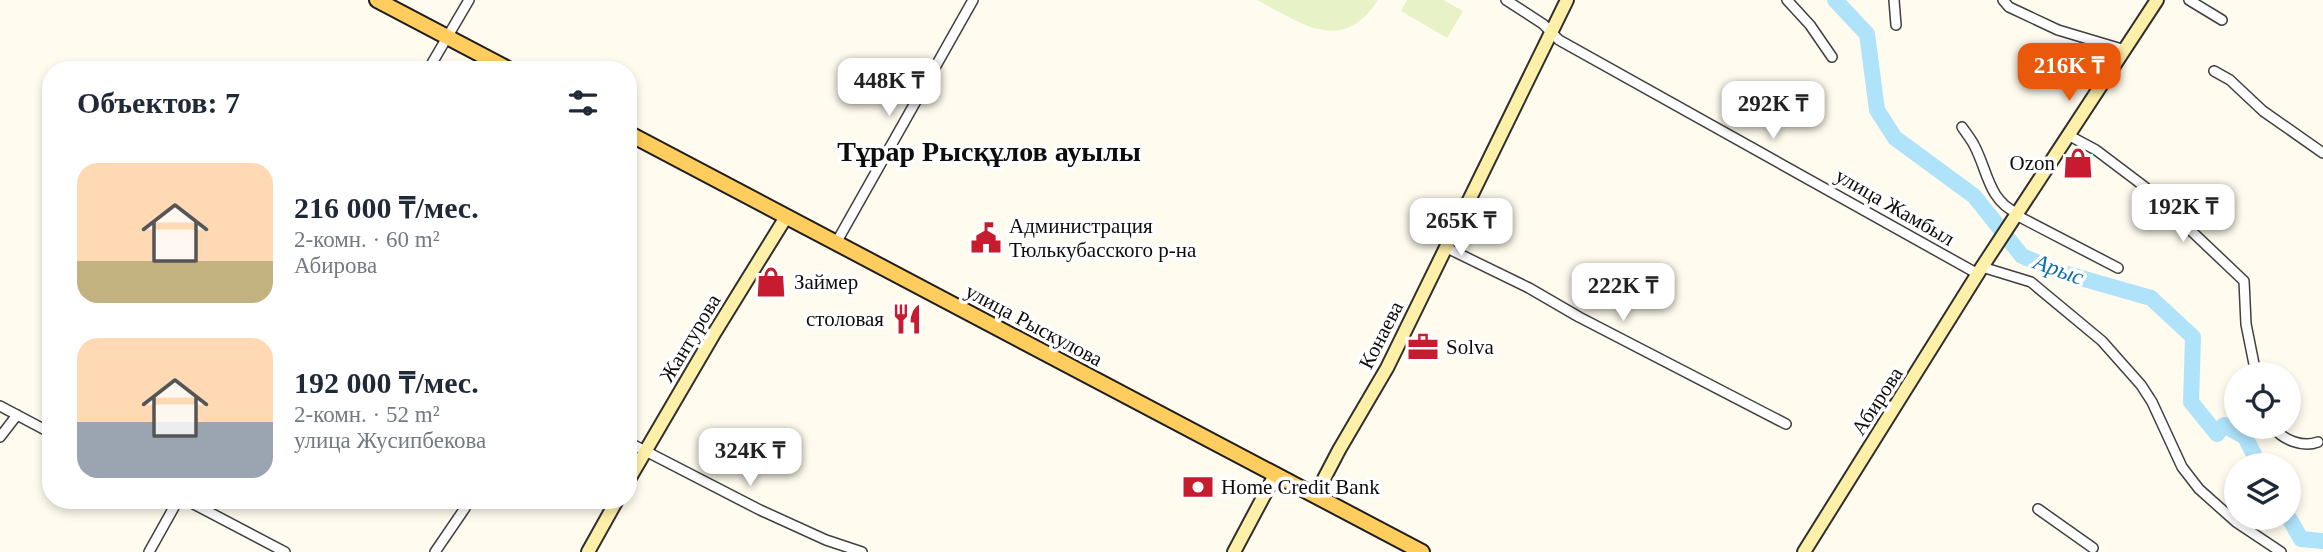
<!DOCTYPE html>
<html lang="ru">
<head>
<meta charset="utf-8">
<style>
	body { margin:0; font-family:"Times New Roman",serif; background:#f2f2f3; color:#1f2937; height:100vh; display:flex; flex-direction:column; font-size:26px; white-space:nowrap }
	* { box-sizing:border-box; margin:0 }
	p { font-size:23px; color:#747a83 }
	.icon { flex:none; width:38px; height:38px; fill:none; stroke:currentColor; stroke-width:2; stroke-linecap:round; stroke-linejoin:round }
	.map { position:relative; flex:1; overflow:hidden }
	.drawer { position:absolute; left:42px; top:61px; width:595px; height:448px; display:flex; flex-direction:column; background:#fff; border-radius:28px; box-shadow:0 4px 10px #0003 }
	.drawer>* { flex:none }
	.controls { position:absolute; left:2224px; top:362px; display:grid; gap:14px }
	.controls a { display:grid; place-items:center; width:77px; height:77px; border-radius:50%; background:#fff; box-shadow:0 4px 10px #0003; font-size:35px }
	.price { position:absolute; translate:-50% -60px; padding:0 16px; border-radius:14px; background:#fff; color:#222; font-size:23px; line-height:46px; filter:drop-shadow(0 2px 4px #0008) }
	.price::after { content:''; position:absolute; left:50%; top:42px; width:21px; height:16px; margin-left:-10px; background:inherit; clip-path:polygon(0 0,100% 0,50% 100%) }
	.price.current { background:#ea580c; color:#fff }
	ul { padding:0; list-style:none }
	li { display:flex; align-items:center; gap:21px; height:175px; padding:0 35px }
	li span { display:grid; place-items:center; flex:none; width:196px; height:140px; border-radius:21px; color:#555 }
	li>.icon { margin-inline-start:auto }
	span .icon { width:84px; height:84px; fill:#fffc; stroke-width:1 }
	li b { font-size:30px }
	h2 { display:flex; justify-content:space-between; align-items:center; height:84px; padding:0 35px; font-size:30px }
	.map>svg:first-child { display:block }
	.pitch { fill:#e7f3c7 }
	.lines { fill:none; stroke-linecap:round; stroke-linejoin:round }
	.river { stroke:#afe3fa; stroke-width:16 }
	.street-casing { stroke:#404040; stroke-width:12 }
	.secondary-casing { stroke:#2f2f2f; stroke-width:16 }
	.primary-casing { stroke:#1e1e1e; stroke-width:18 }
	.street { stroke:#fff; stroke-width:9 }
	.secondary { stroke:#fff0a9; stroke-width:12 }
	.primary { stroke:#ffcd5e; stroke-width:14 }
	.labels { text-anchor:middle; stroke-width:7; stroke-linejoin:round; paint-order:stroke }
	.poi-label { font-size:21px; fill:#0d0d0d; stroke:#fff; text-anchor:start }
	.street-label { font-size:21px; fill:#0d0d0d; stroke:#fff }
	.water-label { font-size:23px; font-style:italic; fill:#0e6fa8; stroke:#fff }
	.district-label { font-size:28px; font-weight:bold; fill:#0d0d0d; stroke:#fff }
</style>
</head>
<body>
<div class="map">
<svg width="2323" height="552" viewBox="0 0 2323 552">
	<rect width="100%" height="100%" fill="#fffbee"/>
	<g class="pitch">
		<path d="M1257,0H1378C1342,56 1301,23 1257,0Z"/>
		<path d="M1407,0H1443L1463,11L1447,38L1401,11Z"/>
	</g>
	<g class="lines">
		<g class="river">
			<path d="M1835,0L1867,34L1877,110L1895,138L1974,196L2022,256L2060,272L2151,298L2193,337L2191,402L2217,434L2224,425L2245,437L2260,466"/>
			<path d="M2289,518L2301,539L2323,541"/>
		</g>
		<g class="street-casing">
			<g id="street">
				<path d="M1506,0L1543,24L1559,40L1978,274"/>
				<path d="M1787,0L1810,25L1832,57"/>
				<path d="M1894,0L1896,25"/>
				<path d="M2003,0L2009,7L2058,30L2125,50"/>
				<path d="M2189,0L2222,20"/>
				<path d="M428,70L469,0"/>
				<path d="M2214,71L2230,80L2263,111L2323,153"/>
				<path d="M1962,127C1966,133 1971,139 1974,145C1988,171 1988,200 2017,213"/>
				<path d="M2068,135L2096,150L2145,187L2244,281L2246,324L2256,374"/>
				<path d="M2016,215L2118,268"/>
				<path d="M836,243L973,0"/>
				<path d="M1447,248L1529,288L1579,317L1786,424"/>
				<path d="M1982,267L2031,282L2102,341L2141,385L2152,402L2182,467L2199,489L2236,522L2281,552"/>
				<path d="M0,406L51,433"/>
				<path d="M2273,427C2283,440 2303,448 2318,442"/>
				<path d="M0,437L17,415"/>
				<path d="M628,442L760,510L826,540L862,552"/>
				<path d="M186,500L285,552"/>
				<path d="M2038,509L2093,548"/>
				<path d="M149,552L178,500"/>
				<path d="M435,552L465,508L457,500"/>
			</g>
		</g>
		<g class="secondary-casing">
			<g id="secondary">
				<path d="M628,481L715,332L786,217"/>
				<path d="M1315,496L1339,450L1387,368L1567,0"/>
				<path d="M588,552L617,500"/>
				<path d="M1234,552L1275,475"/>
				<path d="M1804,552L1982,267L2157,0"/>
			</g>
		</g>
		<g class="primary-casing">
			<g id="primary">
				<path d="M377,0L510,70"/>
				<path d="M628,133L1422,552"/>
			</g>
		</g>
		<use href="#street" class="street"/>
		<use href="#secondary" class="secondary"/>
		<use href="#primary" class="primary"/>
	</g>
	<defs>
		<g id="shop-bare" transform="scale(2.415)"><path d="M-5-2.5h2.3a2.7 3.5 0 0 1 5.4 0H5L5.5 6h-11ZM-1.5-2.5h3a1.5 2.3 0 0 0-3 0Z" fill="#c71c30" stroke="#fff" stroke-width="2.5" paint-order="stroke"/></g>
		<g id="civic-bare" transform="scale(2.415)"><path d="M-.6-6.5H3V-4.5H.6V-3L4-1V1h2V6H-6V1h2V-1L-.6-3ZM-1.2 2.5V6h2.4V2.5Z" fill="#c71c30" stroke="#fff" stroke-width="2.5" paint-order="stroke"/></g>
		<g id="restaurant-bare" transform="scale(2.415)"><path d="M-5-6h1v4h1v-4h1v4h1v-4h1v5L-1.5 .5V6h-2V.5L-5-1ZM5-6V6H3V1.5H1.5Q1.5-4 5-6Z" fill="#c71c30" stroke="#fff" stroke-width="2.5" paint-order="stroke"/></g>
		<g id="office-bare" transform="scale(2.415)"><path d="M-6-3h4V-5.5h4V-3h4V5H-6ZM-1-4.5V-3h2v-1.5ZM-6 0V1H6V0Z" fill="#c71c30" stroke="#fff" stroke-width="2.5" paint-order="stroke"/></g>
		<g id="bank-bare" transform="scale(2.415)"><path d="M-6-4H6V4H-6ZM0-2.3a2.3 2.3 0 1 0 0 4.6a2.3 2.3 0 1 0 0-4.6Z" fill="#c71c30" stroke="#fff" stroke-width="2.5" paint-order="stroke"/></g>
	</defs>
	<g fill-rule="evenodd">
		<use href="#shop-bare" x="2078" y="163"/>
		<use href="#civic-bare" x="986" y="238"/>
		<use href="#shop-bare" x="771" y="282"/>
		<use href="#restaurant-bare" x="907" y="319"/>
		<use href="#office-bare" x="1423" y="347"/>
		<use href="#bank-bare" x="1198" y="487"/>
	</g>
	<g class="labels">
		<g class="poi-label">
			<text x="2055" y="170" text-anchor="end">Ozon</text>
			<text x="1009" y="233">Администрация<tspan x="1009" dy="24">Тюлькубасского р-на</tspan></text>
			<text x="794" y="289">Займер</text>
			<text x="884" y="326" text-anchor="end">столовая</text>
			<text x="1446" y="354">Solva</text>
			<text x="1221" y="494">Home Credit Bank</text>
		</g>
		<g class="street-label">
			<text transform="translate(1895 207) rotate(30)" y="7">улица Жамбыл</text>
			<text transform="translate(1034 325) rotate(28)" y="7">улица Рыскулова</text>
			<text transform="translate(1381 335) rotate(-63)" y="7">Конаева</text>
			<text transform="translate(690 338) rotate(-59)" y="7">Жантурова</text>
			<text transform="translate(1877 401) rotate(-57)" y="7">Абирова</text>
		</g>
		<g class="water-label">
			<text transform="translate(2059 269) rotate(20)" y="8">Арыс</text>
		</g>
		<g class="district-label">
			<text x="989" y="161">Тұрар Рысқұлов ауылы</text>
		</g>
	</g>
</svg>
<div class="controls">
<a><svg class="icon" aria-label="locate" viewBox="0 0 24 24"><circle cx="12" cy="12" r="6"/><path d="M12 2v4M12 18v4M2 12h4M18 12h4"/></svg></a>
<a><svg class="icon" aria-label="layers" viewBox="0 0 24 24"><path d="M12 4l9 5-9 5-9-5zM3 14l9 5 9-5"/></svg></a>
</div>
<b class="price current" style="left:2069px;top:103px">216K ₸</b>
<b class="price" style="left:889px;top:118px">448K ₸</b>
<b class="price" style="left:1773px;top:141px">292K ₸</b>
<b class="price" style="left:2183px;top:244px">192K ₸</b>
<b class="price" style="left:1461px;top:258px">265K ₸</b>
<b class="price" style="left:1623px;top:323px">222K ₸</b>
<b class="price" style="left:750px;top:488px">324K ₸</b>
<section class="drawer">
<h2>Объектов: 7<svg class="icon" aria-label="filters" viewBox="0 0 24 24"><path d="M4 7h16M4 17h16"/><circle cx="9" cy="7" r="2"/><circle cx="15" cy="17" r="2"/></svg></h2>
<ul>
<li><span style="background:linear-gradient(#ffd9b3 70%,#c2b280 0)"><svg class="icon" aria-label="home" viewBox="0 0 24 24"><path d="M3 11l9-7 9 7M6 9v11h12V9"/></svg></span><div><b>216 000 ₸/мес.</b><p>2-комн. · 60 m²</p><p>Абирова</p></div></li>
<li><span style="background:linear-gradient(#ffd9b3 60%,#9aa5b1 0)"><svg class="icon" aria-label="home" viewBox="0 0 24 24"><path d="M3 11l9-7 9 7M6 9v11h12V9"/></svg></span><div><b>192 000 ₸/мес.</b><p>2-комн. · 52 m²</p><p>улица Жусипбекова</p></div></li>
</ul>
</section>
</div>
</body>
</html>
